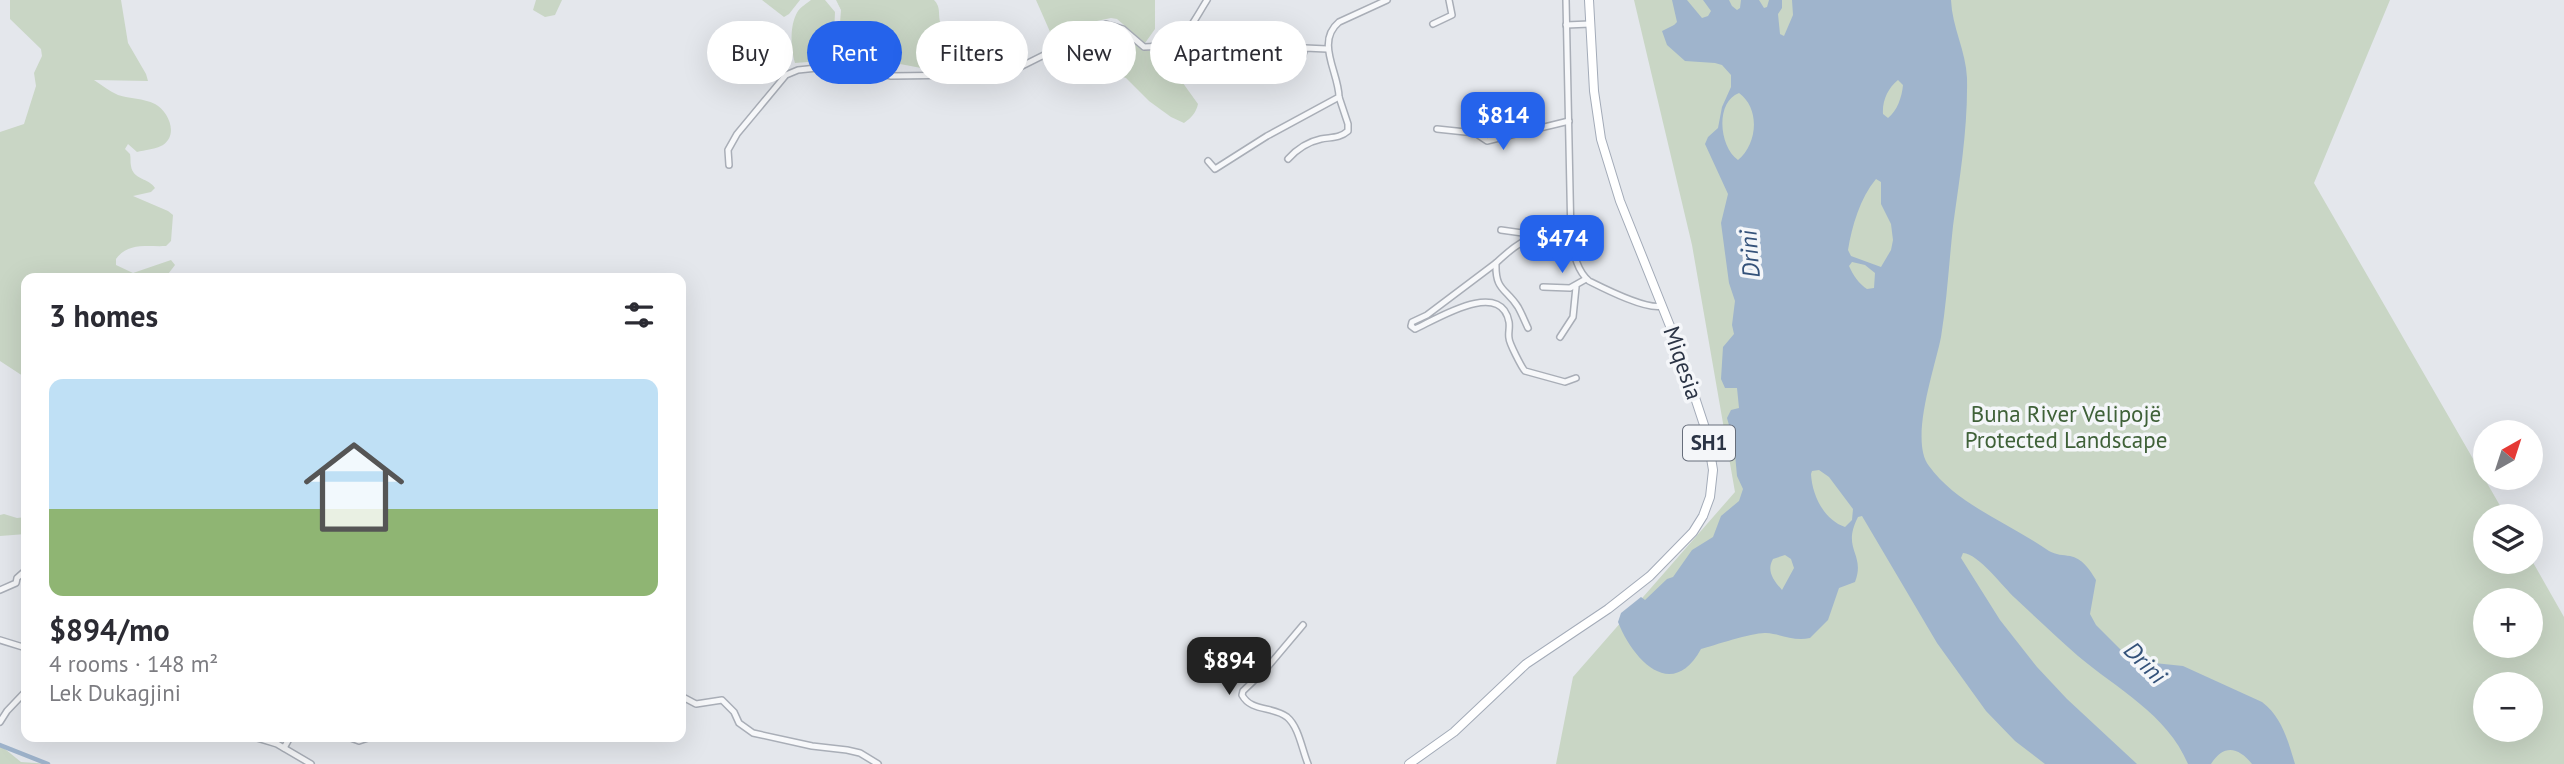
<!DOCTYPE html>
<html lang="en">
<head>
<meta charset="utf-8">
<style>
	body { margin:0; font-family:"PT Sans",sans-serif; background:#f7f7f7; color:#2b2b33; height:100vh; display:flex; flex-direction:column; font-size:26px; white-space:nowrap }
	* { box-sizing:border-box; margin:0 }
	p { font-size:23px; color:#7c7c81 }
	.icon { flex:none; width:38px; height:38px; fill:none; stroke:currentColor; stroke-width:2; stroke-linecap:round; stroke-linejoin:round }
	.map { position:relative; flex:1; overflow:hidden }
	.drawer { position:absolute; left:21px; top:273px; width:665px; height:469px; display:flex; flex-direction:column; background:#fff; border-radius:14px; box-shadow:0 7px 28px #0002 }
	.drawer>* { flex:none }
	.guide { position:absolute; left:707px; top:21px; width:665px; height:63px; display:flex; gap:14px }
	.needle { width:46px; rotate:39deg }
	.controls { position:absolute; left:2473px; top:420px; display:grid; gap:14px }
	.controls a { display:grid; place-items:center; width:70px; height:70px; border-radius:50%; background:#fff; box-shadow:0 7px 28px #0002; font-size:35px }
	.price { position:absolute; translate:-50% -60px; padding:0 16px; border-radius:14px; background:#2563eb; color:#fff; font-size:23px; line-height:46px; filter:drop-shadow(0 2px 4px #0008) }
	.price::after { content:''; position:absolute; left:50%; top:42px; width:21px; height:16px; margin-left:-10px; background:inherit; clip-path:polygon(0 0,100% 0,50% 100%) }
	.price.on { background:#222; color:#fff }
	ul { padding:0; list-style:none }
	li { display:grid; align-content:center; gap:14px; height:371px; padding:0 28px }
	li+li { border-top:2px solid #e1e1e2 }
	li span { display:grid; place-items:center; height:217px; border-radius:14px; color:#555 }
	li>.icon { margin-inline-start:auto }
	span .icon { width:126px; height:126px; fill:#fffc; stroke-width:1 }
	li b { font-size:30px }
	h2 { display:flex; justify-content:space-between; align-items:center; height:84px; padding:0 28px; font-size:30px }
	.pill { padding:0 24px; border-radius:32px; background:#fff; box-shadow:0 7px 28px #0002; font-size:24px; line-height:63px }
	.pill.on { background:#2563eb; color:#fff }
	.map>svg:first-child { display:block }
	.green { fill:#c9d6c5; fill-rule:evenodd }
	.water { fill:#9fb4cc; fill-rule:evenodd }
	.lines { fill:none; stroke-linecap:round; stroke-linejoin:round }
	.canal { stroke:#9fb4cc; stroke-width:4.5 }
	.minor-casing { stroke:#a9aeb7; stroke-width:8 }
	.primary-casing { stroke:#a3abb8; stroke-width:10 }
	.minor { stroke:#f7f8fa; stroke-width:5 }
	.primary { stroke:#fff; stroke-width:8 }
	.labels { text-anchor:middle; stroke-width:7; stroke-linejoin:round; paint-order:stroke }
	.shield { fill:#f4f6f9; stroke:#676e7b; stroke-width:2 }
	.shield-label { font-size:21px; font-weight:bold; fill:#2b3445 }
	.street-label { font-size:23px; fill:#2b3445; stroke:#f4f6f9 }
	.park-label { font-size:23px; fill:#3f6138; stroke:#f4f6f9 }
	.water-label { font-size:24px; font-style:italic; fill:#34527a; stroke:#f4f6f9 }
</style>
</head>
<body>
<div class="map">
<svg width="2564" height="764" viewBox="0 0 2564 764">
	<rect width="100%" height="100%" fill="#e4e7ec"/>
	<g class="green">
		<path d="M10,0H121L128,43L146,74L148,81L94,80C102,85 109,91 118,95C130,99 143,98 155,104C168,111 179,134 163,145C157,149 144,150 137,152L128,144L125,149L130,154C131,158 130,162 131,166C133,180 149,178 155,188L151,192L133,196L168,211L173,215L171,241L166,246C147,247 128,242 116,259V265L133,273L171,260L175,265L165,278H26V378L0,361V132L24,124L36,86L34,73L42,56L41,49L10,19Z"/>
		<path d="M536,0H562L555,15L545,17L533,10Z"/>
		<path d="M762,0H800L789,14L784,17Z"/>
		<path d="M811,0H825L835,12L833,60L795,63C791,48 789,25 798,11C801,7 807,3 811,0Z"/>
		<path d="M836,0H934C941,7 938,13 940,22C944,34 954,53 954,66L937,71L879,60L837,62L841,10Z"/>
		<path d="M1036,0H1155V29L1145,43L1117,19L1111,18L1092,22L1071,38H1055L1051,34Z"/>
		<path d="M1634,0H2390L2314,183L2506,516H2485V562H2530L2531,559L2564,617V764H1556L1573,677L1735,492L1692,245ZM2485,600H2530V646H2485ZM2485,684H2530V730H2485Z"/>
		<path d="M1114,29L1125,35L1143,51H1156L1173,45L1180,79L1198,104C1196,113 1191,118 1184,123L1171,117L1149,101L1126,78L1114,74L1102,78L1090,76L1071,58V48L1101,31Z"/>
		<path d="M4,514L17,518L26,517V534L0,536V515Z"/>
		<path d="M0,745L21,762L49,764H0Z"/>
	</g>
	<path class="water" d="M1672,0H1687L1702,18L1708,16L1711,11L1703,0H1729L1732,6L1737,10L1740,8L1741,0H1759L1764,8L1767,7L1769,0H1782V8L1778,14L1780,34L1784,36L1793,15L1792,0H1951C1952,27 1966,51 1967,78C1968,128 1960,176 1953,226C1949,263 1947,300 1941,337C1935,368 1909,440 1929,466C1957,505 2011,524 2049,551C2056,555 2063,555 2070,556C2082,558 2090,570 2096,580L2090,614L2096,625L2126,655L2135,661L2183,666L2262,702C2282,717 2288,741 2295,764H2252C2238,747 2224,744 2211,764H2188C2167,714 2117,689 2078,656C2057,637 2035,617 2015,598C2003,587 1979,554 1963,553L1961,558L2000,620L2037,667L2067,699L2137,764H2045L2015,741L1986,711L1937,643L1862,516L1858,517C1841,550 1866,553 1855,582L1839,588L1828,620L1810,638C1794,642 1782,634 1766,633C1754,632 1715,645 1701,649C1672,702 1633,660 1618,622L1621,613L1641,597L1645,600L1667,579L1673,577L1692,550L1713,537L1721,516L1739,501L1743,489L1737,476L1734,443L1727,418L1731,410L1739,408L1737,388H1725L1721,379L1723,347L1734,334L1732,325L1735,301L1729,283L1721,223L1728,194L1705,144L1708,137L1718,128L1722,107L1731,87V75L1722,65L1715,63L1685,61L1667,45L1662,31L1674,25L1677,22ZM1898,80L1903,85C1902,97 1897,111 1888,118L1883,114C1882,101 1888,88 1898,80ZM1739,93C1761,109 1757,145 1738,160C1719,147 1715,102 1739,93ZM1876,179L1881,182V204L1891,224L1893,240L1891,250L1881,267L1851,256L1848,250C1852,226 1860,198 1876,179ZM1852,262L1865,265L1875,273L1874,288L1867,289C1859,284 1853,275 1849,266ZM1819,470L1829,477L1853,509L1852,520L1845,527C1824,520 1812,495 1811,474L1812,471ZM1785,555L1791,559L1794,568L1782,590C1774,581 1766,571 1773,559Z"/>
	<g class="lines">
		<path class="canal" d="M0,745L48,764"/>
		<g class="minor-casing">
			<g id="minor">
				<path d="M1566,0L1571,239C1574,254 1577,271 1589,281C1605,289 1646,310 1662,306"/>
				<path d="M1433,24L1452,15L1449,0"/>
				<path d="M1566,25L1590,24"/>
				<path d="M1296,66L1301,61L1305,48L1327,49"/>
				<path d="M1437,129L1475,133L1487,141L1569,121"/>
				<path d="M1288,159C1297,149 1307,142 1321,139C1332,137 1340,138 1348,131V124L1339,97"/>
				<path d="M1208,161L1215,169L1267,136L1339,97C1339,73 1315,42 1339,22L1387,0"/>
				<path d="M729,165L728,150L737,134L786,75L798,70L846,65L891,76L968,75L1000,77L1106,24L1123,29L1144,47C1185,45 1187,32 1207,0"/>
				<path d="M1501,230L1536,235"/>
				<path d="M1496,263L1427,315L1412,322L1411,326L1415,329C1435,320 1501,278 1509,322C1510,328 1508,333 1509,338C1509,343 1522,368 1525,371L1565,382L1576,378"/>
				<path d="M1543,287L1570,288L1586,279"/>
				<path d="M1528,328C1525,322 1522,314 1518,307C1506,288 1495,291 1496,263C1525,236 1532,234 1571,239"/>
				<path d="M1560,337L1573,317L1576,287"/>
				<path d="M0,590L16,583L17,578L26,570"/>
				<path d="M1303,625L1265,670L1243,691L1242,695C1251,712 1273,706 1287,717C1299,727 1302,750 1308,764"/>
				<path d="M0,640L26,648"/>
				<path d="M681,696L696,704L722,700L734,712L739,723L753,733L812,746L847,750L860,753L878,764"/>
				<path d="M0,722L7,711L26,691"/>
				<path d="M254,737L277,744L311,764"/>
				<path d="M348,737L359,741L371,737"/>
				<path d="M284,748L290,737"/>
			</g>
		</g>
		<g class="primary-casing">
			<path id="primary" d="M1409,764L1454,732L1526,664L1608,609L1650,576L1693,532L1703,516L1710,497L1713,470L1707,434L1678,346L1620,201L1601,139L1594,91L1589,0"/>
		</g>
		<use href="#minor" class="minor"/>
		<use href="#primary" class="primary"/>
	</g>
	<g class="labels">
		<rect class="shield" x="1683" y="425.5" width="52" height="35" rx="5"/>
		<g class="shield-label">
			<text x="1709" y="450">SH1</text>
		</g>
		<g class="street-label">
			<text transform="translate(1683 363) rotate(71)" y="8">Miqesia</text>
		</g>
		<g class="park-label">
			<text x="2066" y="422">Buna River Velipojë<tspan x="2066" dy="26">Protected Landscape</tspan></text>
		</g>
		<g class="water-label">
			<text transform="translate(1750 254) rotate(-94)" y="8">Drini</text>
			<text transform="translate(2145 663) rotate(45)" y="8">Drini</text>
		</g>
	</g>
</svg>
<div class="controls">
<a><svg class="needle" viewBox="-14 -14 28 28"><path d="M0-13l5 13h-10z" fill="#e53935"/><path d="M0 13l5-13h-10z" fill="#7c7c81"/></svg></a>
<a><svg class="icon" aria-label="layers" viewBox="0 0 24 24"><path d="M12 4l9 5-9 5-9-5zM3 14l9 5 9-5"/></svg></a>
<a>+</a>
<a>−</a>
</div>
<b class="price" style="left:1503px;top:152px">$814</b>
<b class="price" style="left:1562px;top:275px">$474</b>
<b class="price on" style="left:1229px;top:697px">$894</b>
<div class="guide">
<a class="pill">Buy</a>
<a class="pill on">Rent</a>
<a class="pill">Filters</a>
<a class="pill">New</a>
<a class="pill">Apartment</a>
</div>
<section class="drawer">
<h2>3 homes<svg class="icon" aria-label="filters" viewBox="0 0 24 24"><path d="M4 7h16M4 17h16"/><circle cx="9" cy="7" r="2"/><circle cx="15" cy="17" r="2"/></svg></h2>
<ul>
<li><span style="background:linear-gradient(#bfe0f5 60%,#8fb573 0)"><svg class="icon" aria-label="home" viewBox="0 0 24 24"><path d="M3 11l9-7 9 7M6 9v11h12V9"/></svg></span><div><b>$894/mo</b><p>4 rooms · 148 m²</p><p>Lek Dukagjini</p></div></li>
</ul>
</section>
</div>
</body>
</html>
